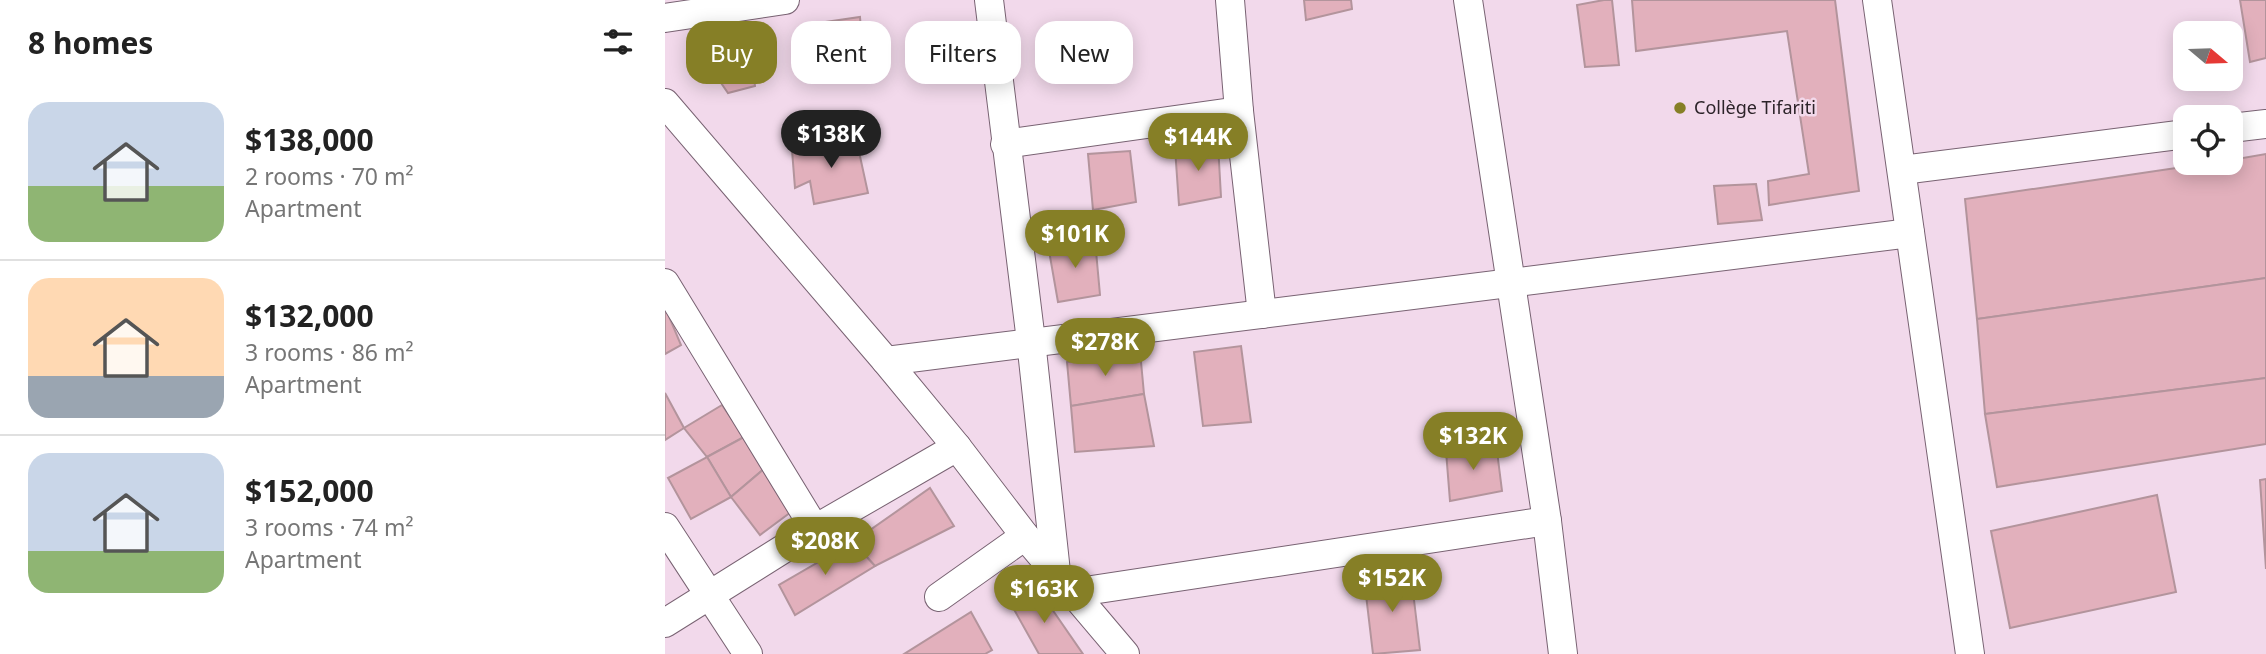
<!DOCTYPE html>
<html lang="en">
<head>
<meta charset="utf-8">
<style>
	body { margin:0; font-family:"Noto Sans",sans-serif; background:#f2f2f2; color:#222; height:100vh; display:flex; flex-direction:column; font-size:26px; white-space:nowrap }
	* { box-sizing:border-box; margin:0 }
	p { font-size:23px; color:#767676 }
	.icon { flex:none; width:38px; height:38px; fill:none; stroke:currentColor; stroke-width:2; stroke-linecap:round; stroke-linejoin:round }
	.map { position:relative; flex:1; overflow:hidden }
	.details { display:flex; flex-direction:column; background:#fff; width:665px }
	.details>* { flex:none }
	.banner { position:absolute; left:21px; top:21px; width:665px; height:63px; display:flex; gap:14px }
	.needle { width:46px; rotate:109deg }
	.controls { position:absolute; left:1508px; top:21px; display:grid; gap:14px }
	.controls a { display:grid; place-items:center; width:70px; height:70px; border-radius:14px; background:#fff; box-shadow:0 4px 18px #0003; font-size:35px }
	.price { position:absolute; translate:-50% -60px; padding:0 16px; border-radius:24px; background:#867f26; color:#fff; font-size:23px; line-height:46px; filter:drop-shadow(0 2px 4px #0008) }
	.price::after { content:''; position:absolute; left:50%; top:42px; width:21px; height:16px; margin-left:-10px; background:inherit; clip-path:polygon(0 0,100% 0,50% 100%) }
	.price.on { background:#222; color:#fff }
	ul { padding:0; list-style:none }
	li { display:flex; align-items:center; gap:21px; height:175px; padding:0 28px }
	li+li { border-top:2px solid #e0e0e0 }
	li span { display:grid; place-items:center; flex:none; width:196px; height:140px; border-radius:21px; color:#555 }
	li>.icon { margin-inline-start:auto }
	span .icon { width:84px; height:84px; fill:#fffc; stroke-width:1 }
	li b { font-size:30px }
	h2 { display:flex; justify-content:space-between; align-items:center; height:84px; padding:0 28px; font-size:30px }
	.chip { padding:0 24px; border-radius:21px; background:#fff; box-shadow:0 4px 18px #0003; font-size:24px; line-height:63px }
	.chip.on { background:#867f26; color:#fff }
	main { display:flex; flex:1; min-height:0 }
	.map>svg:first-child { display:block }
	.building { fill:#e2b0bc; stroke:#b3949c; stroke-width:2 }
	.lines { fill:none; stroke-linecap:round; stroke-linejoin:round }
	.minor-casing { stroke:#786272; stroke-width:30 }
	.minor { stroke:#fff; stroke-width:28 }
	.poi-dot { fill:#867f26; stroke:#f2d9eb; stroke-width:2.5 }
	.labels { text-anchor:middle; stroke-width:5; stroke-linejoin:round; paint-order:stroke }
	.poi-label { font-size:18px; fill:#2c2329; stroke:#f2d9eb; text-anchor:start }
</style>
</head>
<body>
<main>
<section class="details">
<h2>8 homes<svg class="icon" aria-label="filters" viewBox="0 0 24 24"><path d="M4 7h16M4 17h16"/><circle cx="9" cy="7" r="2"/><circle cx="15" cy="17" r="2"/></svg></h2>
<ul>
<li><span style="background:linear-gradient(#c9d6e8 60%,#8fb573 0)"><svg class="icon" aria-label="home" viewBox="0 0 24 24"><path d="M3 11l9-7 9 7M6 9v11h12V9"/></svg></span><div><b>$138,000</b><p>2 rooms · 70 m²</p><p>Apartment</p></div></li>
<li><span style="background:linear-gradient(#ffd9b3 70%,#9aa5b1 0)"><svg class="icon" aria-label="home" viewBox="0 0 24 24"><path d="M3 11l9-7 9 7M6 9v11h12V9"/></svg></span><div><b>$132,000</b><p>3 rooms · 86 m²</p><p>Apartment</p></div></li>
<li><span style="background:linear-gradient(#c9d6e8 70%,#8fb573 0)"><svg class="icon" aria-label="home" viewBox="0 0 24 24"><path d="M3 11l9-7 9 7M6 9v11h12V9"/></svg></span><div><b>$152,000</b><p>3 rooms · 74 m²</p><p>Apartment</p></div></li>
</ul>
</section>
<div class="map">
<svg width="1601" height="654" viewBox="0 0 1601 654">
	<rect width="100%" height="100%" fill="#f2d9eb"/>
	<g class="building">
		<path d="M639,0H686L687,9L641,20Z"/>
		<path d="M939,0H947L954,65L920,67L912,5Z"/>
		<path d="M967,0H1170L1194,191L1104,205L1103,181L1144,174L1122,31L971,51Z"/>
		<path d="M1575,0H1601V58L1585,62Z"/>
		<path d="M195,17L199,70L155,76L146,24Z"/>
		<path d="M83,29L90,86L63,93L50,74L47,61L30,62L29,34Z"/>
		<path d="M191,138L203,193L149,204L145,181L130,188L127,150Z"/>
		<path d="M553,144L556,197L514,205L510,148Z"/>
		<path d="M465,151L471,202L428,210L423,154Z"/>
		<path d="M1601,154V278L1312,319L1300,199L1545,163H1566V160Z"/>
		<path d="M1091,184L1097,220L1053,224L1049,186Z"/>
		<path d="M430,240L435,295L393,302L383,245Z"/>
		<path d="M1601,278V378L1320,414L1312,319Z"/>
		<path d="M0,307L16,345L0,354Z"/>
		<path d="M576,346L586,422L538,426L529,352Z"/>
		<path d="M475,351L479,394L406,406L402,362Z"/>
		<path d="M1601,378V444L1332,487L1320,414Z"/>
		<path d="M0,393L19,428L0,440Z"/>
		<path d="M479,394L489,446L410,452L406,406Z"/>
		<path d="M57,405L79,437L42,457L19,428Z"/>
		<path d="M79,437L100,468L66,497L42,457Z"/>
		<path d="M831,443L837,491L785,501L781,451Z"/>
		<path d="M42,457L66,497L26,519L3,478Z"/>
		<path d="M100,468L126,512L95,535L66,497Z"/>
		<path d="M1601,479V569L1595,480Z"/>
		<path d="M265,488L289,526L210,566L188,542Z"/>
		<path d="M1492,495L1511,592L1345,628L1326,531Z"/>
		<path d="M188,542L210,566L130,615L114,585Z"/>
		<path d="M746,575L755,650L708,654L699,578Z"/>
		<path d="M371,586L418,654H374L346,604Z"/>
		<path d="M306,612L327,650L320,654H239Z"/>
	</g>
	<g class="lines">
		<g class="minor-casing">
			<g id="minor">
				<path d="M324,0L366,341L391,572"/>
				<path d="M565,0L574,111L597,314"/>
				<path d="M803,0L882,521L898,654"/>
				<path d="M1212,0L1305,654"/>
				<path d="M0,18L120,0"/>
				<path d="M0,103L221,361L292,447L360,536L460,654"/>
				<path d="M1566,128L1601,124"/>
				<path d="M340,144L574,111"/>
				<path d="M1237,170L1521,134"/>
				<path d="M0,283L150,529"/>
				<path d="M221,361L1245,233"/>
				<path d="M0,527L83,654"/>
				<path d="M407,593L882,521"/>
				<path d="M274,597L360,536"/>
				<path d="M0,623L150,529L292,447"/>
			</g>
		</g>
		<use href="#minor" class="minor"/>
	</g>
	<circle class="poi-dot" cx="1015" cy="108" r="7"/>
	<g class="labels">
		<g class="poi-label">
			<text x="1029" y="114">Collège Tifariti</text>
		</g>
	</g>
</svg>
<div class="controls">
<a><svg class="needle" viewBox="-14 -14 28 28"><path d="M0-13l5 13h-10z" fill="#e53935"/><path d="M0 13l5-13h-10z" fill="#767676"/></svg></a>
<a><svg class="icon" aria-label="locate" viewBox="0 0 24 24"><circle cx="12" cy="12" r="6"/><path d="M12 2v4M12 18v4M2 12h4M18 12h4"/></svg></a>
</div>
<b class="price on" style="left:166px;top:170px">$138K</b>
<b class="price" style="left:533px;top:173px">$144K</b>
<b class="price" style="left:410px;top:270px">$101K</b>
<b class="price" style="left:440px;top:378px">$278K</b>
<b class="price" style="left:808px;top:472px">$132K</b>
<b class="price" style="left:160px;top:577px">$208K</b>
<b class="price" style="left:727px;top:614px">$152K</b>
<b class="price" style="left:379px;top:625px">$163K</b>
<div class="banner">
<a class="chip on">Buy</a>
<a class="chip">Rent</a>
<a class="chip">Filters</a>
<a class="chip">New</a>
</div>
</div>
</main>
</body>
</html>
